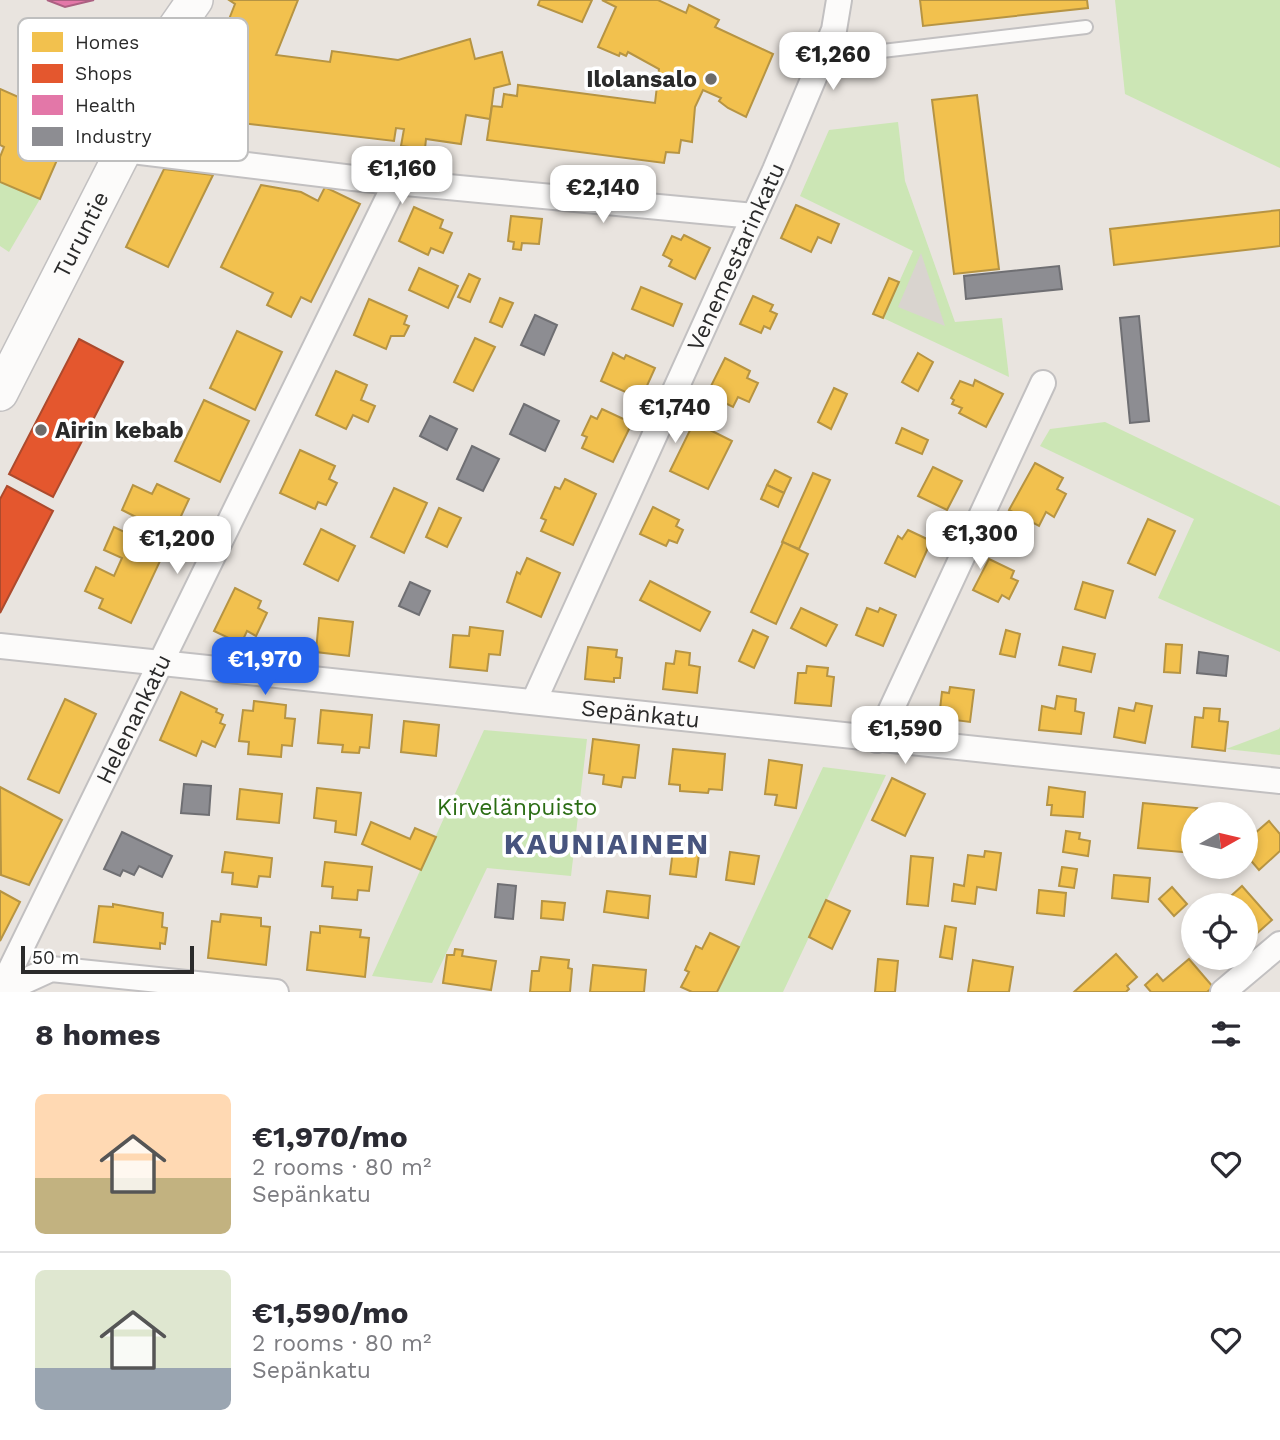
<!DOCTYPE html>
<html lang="en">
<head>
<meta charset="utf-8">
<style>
	body { margin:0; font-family:"Work Sans",sans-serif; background:#f2f2f3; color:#2b2b33; height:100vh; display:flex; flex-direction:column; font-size:26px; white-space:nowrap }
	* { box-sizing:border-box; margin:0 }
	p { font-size:23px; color:#7c7c81 }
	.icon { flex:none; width:38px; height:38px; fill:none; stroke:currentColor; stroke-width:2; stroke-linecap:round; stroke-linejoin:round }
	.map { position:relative; height:992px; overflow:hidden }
	.panel { display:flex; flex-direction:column; background:#fff; flex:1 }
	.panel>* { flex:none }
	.needle { width:46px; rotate:82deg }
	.buttons { position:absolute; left:1181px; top:802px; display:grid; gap:14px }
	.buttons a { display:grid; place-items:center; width:77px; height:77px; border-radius:50%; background:#fff; box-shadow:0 4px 10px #0003; font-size:35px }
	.scale { position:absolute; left:21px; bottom:18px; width:173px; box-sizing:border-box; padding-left:7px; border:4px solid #2a2a2a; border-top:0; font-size:19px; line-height:24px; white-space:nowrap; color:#2a2a2a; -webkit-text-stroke:5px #fff; paint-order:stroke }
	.price { position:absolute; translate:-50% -60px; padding:0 16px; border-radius:14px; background:#fff; color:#222; font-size:23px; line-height:46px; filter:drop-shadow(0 2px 4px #0008) }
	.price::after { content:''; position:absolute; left:50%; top:42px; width:21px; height:16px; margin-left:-10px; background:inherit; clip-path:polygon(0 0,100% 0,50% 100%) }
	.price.active { background:#2563eb; color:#fff }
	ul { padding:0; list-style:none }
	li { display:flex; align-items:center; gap:21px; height:175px; padding:0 35px }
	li+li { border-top:2px solid #e1e1e2 }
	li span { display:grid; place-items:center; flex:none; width:196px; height:140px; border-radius:10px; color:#555 }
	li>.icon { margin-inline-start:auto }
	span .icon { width:84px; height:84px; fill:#fffc; stroke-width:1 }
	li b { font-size:30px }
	h2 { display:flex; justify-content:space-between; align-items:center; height:84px; padding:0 35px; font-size:30px }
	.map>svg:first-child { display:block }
	.green { fill:#cce6b5 }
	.plaza { fill:#d9d4cf }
	.homes { fill:#f2c14e; stroke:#b69443; stroke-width:2 }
	.shops { fill:#e4572e; stroke:#ac4a2d; stroke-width:2 }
	.health { fill:#e377a8; stroke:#ac6082; stroke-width:2 }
	.industry { fill:#8d8d92; stroke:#6f6f73; stroke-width:2 }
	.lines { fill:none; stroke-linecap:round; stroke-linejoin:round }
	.lane-casing { stroke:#c2c0c1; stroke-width:16 }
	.street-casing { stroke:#c2c0c1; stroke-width:28 }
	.secondary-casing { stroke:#c2c0c1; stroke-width:38 }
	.lane { stroke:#fcfbfa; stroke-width:12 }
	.street { stroke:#fcfbfa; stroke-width:24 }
	.secondary { stroke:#fcfbfa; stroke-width:35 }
	.poi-dot { fill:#6d6b69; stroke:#fff; stroke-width:2.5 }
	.labels { text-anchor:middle; stroke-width:7; stroke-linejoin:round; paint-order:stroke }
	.poi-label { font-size:23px; font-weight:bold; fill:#2a2a2a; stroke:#fff; text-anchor:end }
	.street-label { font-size:23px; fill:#2a2a2a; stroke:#fff }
	.park-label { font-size:23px; fill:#2b6d14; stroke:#fff }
	.district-label { font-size:30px; font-weight:bold; letter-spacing:2px; fill:#47547e; stroke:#fff }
	.key { fill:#fff; stroke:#bfbfbf; stroke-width:2 }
	.key-label { font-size:19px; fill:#2a2a2a }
</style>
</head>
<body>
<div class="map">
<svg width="1280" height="992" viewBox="0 0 1280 992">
	<rect width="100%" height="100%" fill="#e9e4df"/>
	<g class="green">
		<path d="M1115,0H1280V168L1125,94Z"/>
		<path d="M898,122L905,181L955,322L1002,318L1009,377L883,318L913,251L800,196L829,130Z"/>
		<path d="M0,182L40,199L9,252L0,246Z"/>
		<path d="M1105,422L1280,506V652L1158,598L1194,519L1040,446L1050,429Z"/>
		<path d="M1280,727V755L1226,749L1279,729Z"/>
		<path d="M484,730L587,739L571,876L487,868L432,983L372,976Z"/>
		<path d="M823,767L886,775L783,992H718Z"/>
	</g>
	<path class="plaza" d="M921,253L945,326L898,307Z"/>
	<g class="homes">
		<path d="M298,0L276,55L330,62L332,51L398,60L470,39L475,59L502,52L510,84L494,88L490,119L466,115L461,144L426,139L425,149L401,146L404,129L396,128L394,141L225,121L201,111L217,69L209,67L215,54L209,51L217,29L224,32L235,4L229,0Z"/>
		<path d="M540,0H592L582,22L538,5Z"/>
		<path d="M602,0H658L686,13L689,5L719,20L715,27L773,54L746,117L728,108L719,101L721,98L703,90L695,107L692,142L681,140L679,153L666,152L664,163L487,140L492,106L502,107L504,94L517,96L518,85L655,103L659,69L628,52L626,56L620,53L619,56L598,47L616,7Z"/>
		<path d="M920,0H1087L1088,8L923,26Z"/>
		<path d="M0,89L25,100L29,91L78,112L40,199L0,182V157L4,147L0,145Z"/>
		<path d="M977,95L999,269L954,274L932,100Z"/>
		<path d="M164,169L213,175L168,267L126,247Z"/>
		<path d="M261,185L301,192L318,201L325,187L360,204L311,302L301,297L291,317L267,305L273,293L221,267Z"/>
		<path d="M796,205L839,224L831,243L818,237L811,252L781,238Z"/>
		<path d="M414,207L443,220L440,228L452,233L443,253L431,248L428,255L399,241Z"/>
		<path d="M1280,210V246L1114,265L1110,229Z"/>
		<path d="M511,216L542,219L539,244L522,243L521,250L513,249L514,242L508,241Z"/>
		<path d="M684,235L710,248L695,279L669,266L672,260L663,255L672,236L681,240Z"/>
		<path d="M419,268L458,286L448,308L409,290Z"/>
		<path d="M469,274L480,279L470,302L458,297Z"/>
		<path d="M889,278L899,282L883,318L873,314Z"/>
		<path d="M641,287L682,304L673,326L632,309Z"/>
		<path d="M753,296L773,305L770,311L777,314L770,329L764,326L761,333L740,324Z"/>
		<path d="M500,298L513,303L502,327L490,322Z"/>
		<path d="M369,299L407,316L404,324L409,326L404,336H391L386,349L354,335Z"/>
		<path d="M237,331L282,352L255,410L210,388Z"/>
		<path d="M475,338L495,347L473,391L454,382Z"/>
		<path d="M613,353L624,359L626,355L655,368L641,399L601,381Z"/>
		<path d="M918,353L933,362L918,391L902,382Z"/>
		<path d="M725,358L750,371L747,378L758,383L749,402L738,397L733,407L707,394Z"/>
		<path d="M336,371L367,385L361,400L375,406L368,422L353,415L346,429L316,415Z"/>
		<path d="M975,380L1003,394L986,427L959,413L962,408L952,404L954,400L951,398L960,381L973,386Z"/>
		<path d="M834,388L847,394L831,429L818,422Z"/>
		<path d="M204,400L249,421L220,482L175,461Z"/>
		<path d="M602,409L632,423L613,462L582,448L587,437L582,435L591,416L597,419Z"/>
		<path d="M694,422L732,441L708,489L670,471Z"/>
		<path d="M902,428L928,440L922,454L896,443Z"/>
		<path d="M300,450L335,466L329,479L337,483L326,505L318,502L315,509L280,493Z"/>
		<path d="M1035,463L1063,478L1057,489L1066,494L1054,517L1046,512L1039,526L1009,510Z"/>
		<path d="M933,467L962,481L947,510L918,496Z"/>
		<path d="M775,470L791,478L784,493L767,485Z"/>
		<path d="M813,473L830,480L799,549L782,542Z"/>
		<path d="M565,479L596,494L573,545L541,531L546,520L541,518L555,487L560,489Z"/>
		<path d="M157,484L189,499L131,623L99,608L103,599L85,591L96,567L114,576L122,558L104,550L114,527L133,536L137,526L140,519L122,510L133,485L152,494Z"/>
		<path d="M767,485L784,493L778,507L761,499Z"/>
		<path d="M394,488L427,503L404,553L371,537Z"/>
		<path d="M653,507L679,520L676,526L683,530L677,543L669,540L666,546L640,534Z"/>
		<path d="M439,508L461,518L447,547L426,537Z"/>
		<path d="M1148,519L1175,531L1155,575L1128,563Z"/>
		<path d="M321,529L355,546L338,581L304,564Z"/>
		<path d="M908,530L927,539V550L915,577L885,563L898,536L902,539Z"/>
		<path d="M783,542L808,554L776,624L751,612Z"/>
		<path d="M527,558L560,573L541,617L507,602L517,572L520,574Z"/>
		<path d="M989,559L1014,571L1011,578L1018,581L1009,599L1002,595L998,602L973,590Z"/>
		<path d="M650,581L710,612L700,631L640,600Z"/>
		<path d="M1083,582L1113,591L1105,618L1075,609Z"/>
		<path d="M235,588L261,601L258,608L267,613L256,636L247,631L241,644L214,631Z"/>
		<path d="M801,608L837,625L826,646L791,628Z"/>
		<path d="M867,608L878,612L880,608L896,615L883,646L856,635Z"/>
		<path d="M319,618L353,622L349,656L316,652Z"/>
		<path d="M470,627L503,631L500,655L489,654L487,671L450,667L453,635L469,636Z"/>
		<path d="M753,630L768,637L754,668L739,661Z"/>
		<path d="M1006,630L1020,634L1015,657L1000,654Z"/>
		<path d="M1166,644L1182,645L1180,673L1164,672Z"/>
		<path d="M588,647L617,650L616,657L622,658L620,678H614V682L585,679Z"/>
		<path d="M1063,647L1095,654L1091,672L1059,665Z"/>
		<path d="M676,651L690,653L689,665L700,667L697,693L663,689L666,663L674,664Z"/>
		<path d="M807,666L828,668L827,676L834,677L831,706L795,703L798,673H806Z"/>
		<path d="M950,687L974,690L970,722L939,718L942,692L949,693Z"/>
		<path d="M181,692L217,709L216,712L223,715L220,723L225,725L215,747L202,741L196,756L160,740Z"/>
		<path d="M1057,696L1076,699L1075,711L1084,713L1081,734L1039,730L1042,706L1055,709Z"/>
		<path d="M65,699L96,714L59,793L28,779Z"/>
		<path d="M254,701L286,705L285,718L295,719L292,746L282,745L281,757L248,754L249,742L239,741L243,710L253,711Z"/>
		<path d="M1136,703L1152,706L1145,743L1114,737L1119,708L1134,711Z"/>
		<path d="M1204,708L1220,709L1219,721L1228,722L1225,751L1192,747L1195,717L1203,718Z"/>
		<path d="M321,710L372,715L369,748L360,747L359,753L342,752L343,745L318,743Z"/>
		<path d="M404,721L439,725L436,756L401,752Z"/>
		<path d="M593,739L639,745L635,778L623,777L621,787L603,784L604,775L589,773Z"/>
		<path d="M673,749L725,754L722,790L709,789L708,793L680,791V785L669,784Z"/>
		<path d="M769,760L802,765L796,808L775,805L777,795L765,794Z"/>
		<path d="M892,778L925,794L905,836L872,820Z"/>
		<path d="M0,787L62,820L29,885L1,875Z"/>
		<path d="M1049,787L1085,792L1083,817L1051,815L1052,805H1047Z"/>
		<path d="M317,788L361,793L356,835L335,832L336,821L314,818Z"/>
		<path d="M240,789L282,794L279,823L237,819Z"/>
		<path d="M1143,803L1197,808L1194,814L1193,853L1138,848Z"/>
		<path d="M1269,821L1280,834V851L1259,870L1246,855V841Z"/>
		<path d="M371,822L410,839L415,828L436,837L421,870L362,844Z"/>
		<path d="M1066,831L1080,833L1079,839L1090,841L1088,856L1063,852Z"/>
		<path d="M673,850L699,854L696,877L670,874Z"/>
		<path d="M985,851L1001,853L996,890L977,887L975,904L952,901L954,884L964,886L968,855L984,857Z"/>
		<path d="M225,852L272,858L270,877L259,876L257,887L232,884L233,873L222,872Z"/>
		<path d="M730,852L759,856L754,884L726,880Z"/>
		<path d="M911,856L933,858L928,906L907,904Z"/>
		<path d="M325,862L372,867L369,891L358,890L357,900L332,898L333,887L322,886Z"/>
		<path d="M1062,867L1077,869L1074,888L1059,886Z"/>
		<path d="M1114,875L1150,878L1148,902L1112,898Z"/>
		<path d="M1242,886L1272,920L1246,943V905H1221Z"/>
		<path d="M1172,887L1187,904L1174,916L1159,899Z"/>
		<path d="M1039,890L1066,893L1064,916L1037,913Z"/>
		<path d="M0,891L20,902L0,941Z"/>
		<path d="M607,891L650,896L648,918L604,912Z"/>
		<path d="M826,900L850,911L832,949L809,937Z"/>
		<path d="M542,901L565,903L563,920L541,918Z"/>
		<path d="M113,904L163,913L162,927L167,928L165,944L160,943V949L94,942L99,906L113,907Z"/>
		<path d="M221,914L261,918V926L270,927L266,965L208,958L212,921L220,922Z"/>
		<path d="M320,926L361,930L360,937L369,938L365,977L307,970L311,932L320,933Z"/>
		<path d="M945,926L956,928L952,959L940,957Z"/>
		<path d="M710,933L739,947L717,992H692L681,987L689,972L685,970L696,946L702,949Z"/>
		<path d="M455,949L463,950L462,956L496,961L491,990L443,983L447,955H454Z"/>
		<path d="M1116,954L1137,977L1127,986L1129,989L1126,992H1074Z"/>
		<path d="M541,957L569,960L568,968L572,969L570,992H530L532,971H539Z"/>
		<path d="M878,959L898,961L895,992H875Z"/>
		<path d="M1189,959L1213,987L1207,992H1151L1145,985L1157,974L1163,981Z"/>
		<path d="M973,960L1013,967L1009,992H968Z"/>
		<path d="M593,965L646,970L644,992H590Z"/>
	</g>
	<g class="shops">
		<path d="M79,339L123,362L53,497L9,474Z"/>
		<path d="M7,486L53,511L0,613V499Z"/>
	</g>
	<path class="health" d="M47,0H94L65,7Z"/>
	<g class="industry">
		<path d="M1059,266L1062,289L966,299L964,276Z"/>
		<path d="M535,315L557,325L544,355L521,345Z"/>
		<path d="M1139,316L1149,421L1130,423L1120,318Z"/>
		<path d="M524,404L559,421L545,451L510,434Z"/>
		<path d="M430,416L457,429L447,450L420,436Z"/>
		<path d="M472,446L499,459L483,491L457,479Z"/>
		<path d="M410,582L430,591L419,615L399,606Z"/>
		<path d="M1199,652L1228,656L1226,676L1197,673Z"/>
		<path d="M184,784L211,786L209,815L181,813Z"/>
		<path d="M122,832L172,856L162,877L139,866L134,875L123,870L120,876L104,869Z"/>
		<path d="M498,884L516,886L513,919L495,917Z"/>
	</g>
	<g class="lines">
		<g class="lane-casing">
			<path id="lane" d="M823,58L1086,27"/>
		</g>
		<g class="street-casing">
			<g id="street">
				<path d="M124,150L353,178L754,216"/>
				<path id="s1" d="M0,646L1280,781"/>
				<path id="s2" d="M534,701L775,170L834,30L839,0"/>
				<path d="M877,740L1043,383"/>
				<path id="s3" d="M0,991L396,182"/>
				<path d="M1,992L51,969L276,992"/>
				<path d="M1223,992L1280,944"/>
			</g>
		</g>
		<g class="secondary-casing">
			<g id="secondary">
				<path id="s4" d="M0,393L124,150L172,33L195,0"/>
			</g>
		</g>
		<use href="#lane" class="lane"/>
		<use href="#street" class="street"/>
		<use href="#secondary" class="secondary"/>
	</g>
	<g class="poi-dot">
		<circle cx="711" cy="79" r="7"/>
		<circle cx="41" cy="430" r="7"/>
	</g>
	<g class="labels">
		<g class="poi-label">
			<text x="697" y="87">Ilolansalo</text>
			<text x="55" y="438" text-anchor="start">Airin kebab</text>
		</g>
		<g class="street-label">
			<text dy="8" stroke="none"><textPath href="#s4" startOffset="178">Turuntie</textPath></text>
			<text dy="8" stroke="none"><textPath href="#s2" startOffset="488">Venemestarinkatu</textPath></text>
			<text dy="8" stroke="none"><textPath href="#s1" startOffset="644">Sepänkatu</textPath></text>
			<text dy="8" stroke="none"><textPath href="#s3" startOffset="303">Helenankatu</textPath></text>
		</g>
		<g class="park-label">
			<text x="517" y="815">Kirvelänpuisto</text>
		</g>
		<g class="district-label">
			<text x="607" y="854">KAUNIAINEN</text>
		</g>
	</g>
	<rect x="18" y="18" width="230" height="143" rx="10" class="key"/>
	<rect x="32" y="32" width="31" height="20" fill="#f2c14e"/>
	<rect x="32" y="64" width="31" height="19" fill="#e4572e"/>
	<rect x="32" y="95" width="31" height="20" fill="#e377a8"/>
	<rect x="32" y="127" width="31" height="19" fill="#8d8d92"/>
	<g class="key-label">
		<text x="75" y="49">Homes</text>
		<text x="75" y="80">Shops</text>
		<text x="75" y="112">Health</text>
		<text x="75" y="143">Industry</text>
	</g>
</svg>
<div class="buttons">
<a><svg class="needle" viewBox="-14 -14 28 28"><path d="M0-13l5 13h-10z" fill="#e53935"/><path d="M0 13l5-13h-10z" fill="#7c7c81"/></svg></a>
<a><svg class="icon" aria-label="locate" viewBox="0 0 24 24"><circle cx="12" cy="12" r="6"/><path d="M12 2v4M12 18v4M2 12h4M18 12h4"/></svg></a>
</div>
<div class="scale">50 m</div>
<b class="price" style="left:833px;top:92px">€1,260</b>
<b class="price" style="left:402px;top:206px">€1,160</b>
<b class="price" style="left:603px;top:225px">€2,140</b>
<b class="price" style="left:675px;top:445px">€1,740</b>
<b class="price" style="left:980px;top:571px">€1,300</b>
<b class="price" style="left:177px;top:576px">€1,200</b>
<b class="price active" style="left:265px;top:697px">€1,970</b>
<b class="price" style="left:905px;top:766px">€1,590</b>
</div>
<section class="panel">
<h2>8 homes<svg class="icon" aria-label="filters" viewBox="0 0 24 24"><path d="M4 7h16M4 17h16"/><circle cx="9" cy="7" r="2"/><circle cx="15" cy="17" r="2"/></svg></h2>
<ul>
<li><span style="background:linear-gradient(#ffd9b3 60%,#c2b280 0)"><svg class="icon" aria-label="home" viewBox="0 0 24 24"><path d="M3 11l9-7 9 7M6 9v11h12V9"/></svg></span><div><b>€1,970/mo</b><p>2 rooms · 80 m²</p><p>Sepänkatu</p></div><svg class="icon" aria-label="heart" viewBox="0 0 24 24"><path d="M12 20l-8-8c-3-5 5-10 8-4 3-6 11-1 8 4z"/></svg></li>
<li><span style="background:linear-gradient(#dfe7d0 70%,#9aa5b1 0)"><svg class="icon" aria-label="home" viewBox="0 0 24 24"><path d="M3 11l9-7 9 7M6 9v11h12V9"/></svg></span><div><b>€1,590/mo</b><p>2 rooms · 80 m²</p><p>Sepänkatu</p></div><svg class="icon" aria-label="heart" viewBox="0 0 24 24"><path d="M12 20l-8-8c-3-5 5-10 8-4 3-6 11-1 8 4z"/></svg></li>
</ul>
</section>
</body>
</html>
